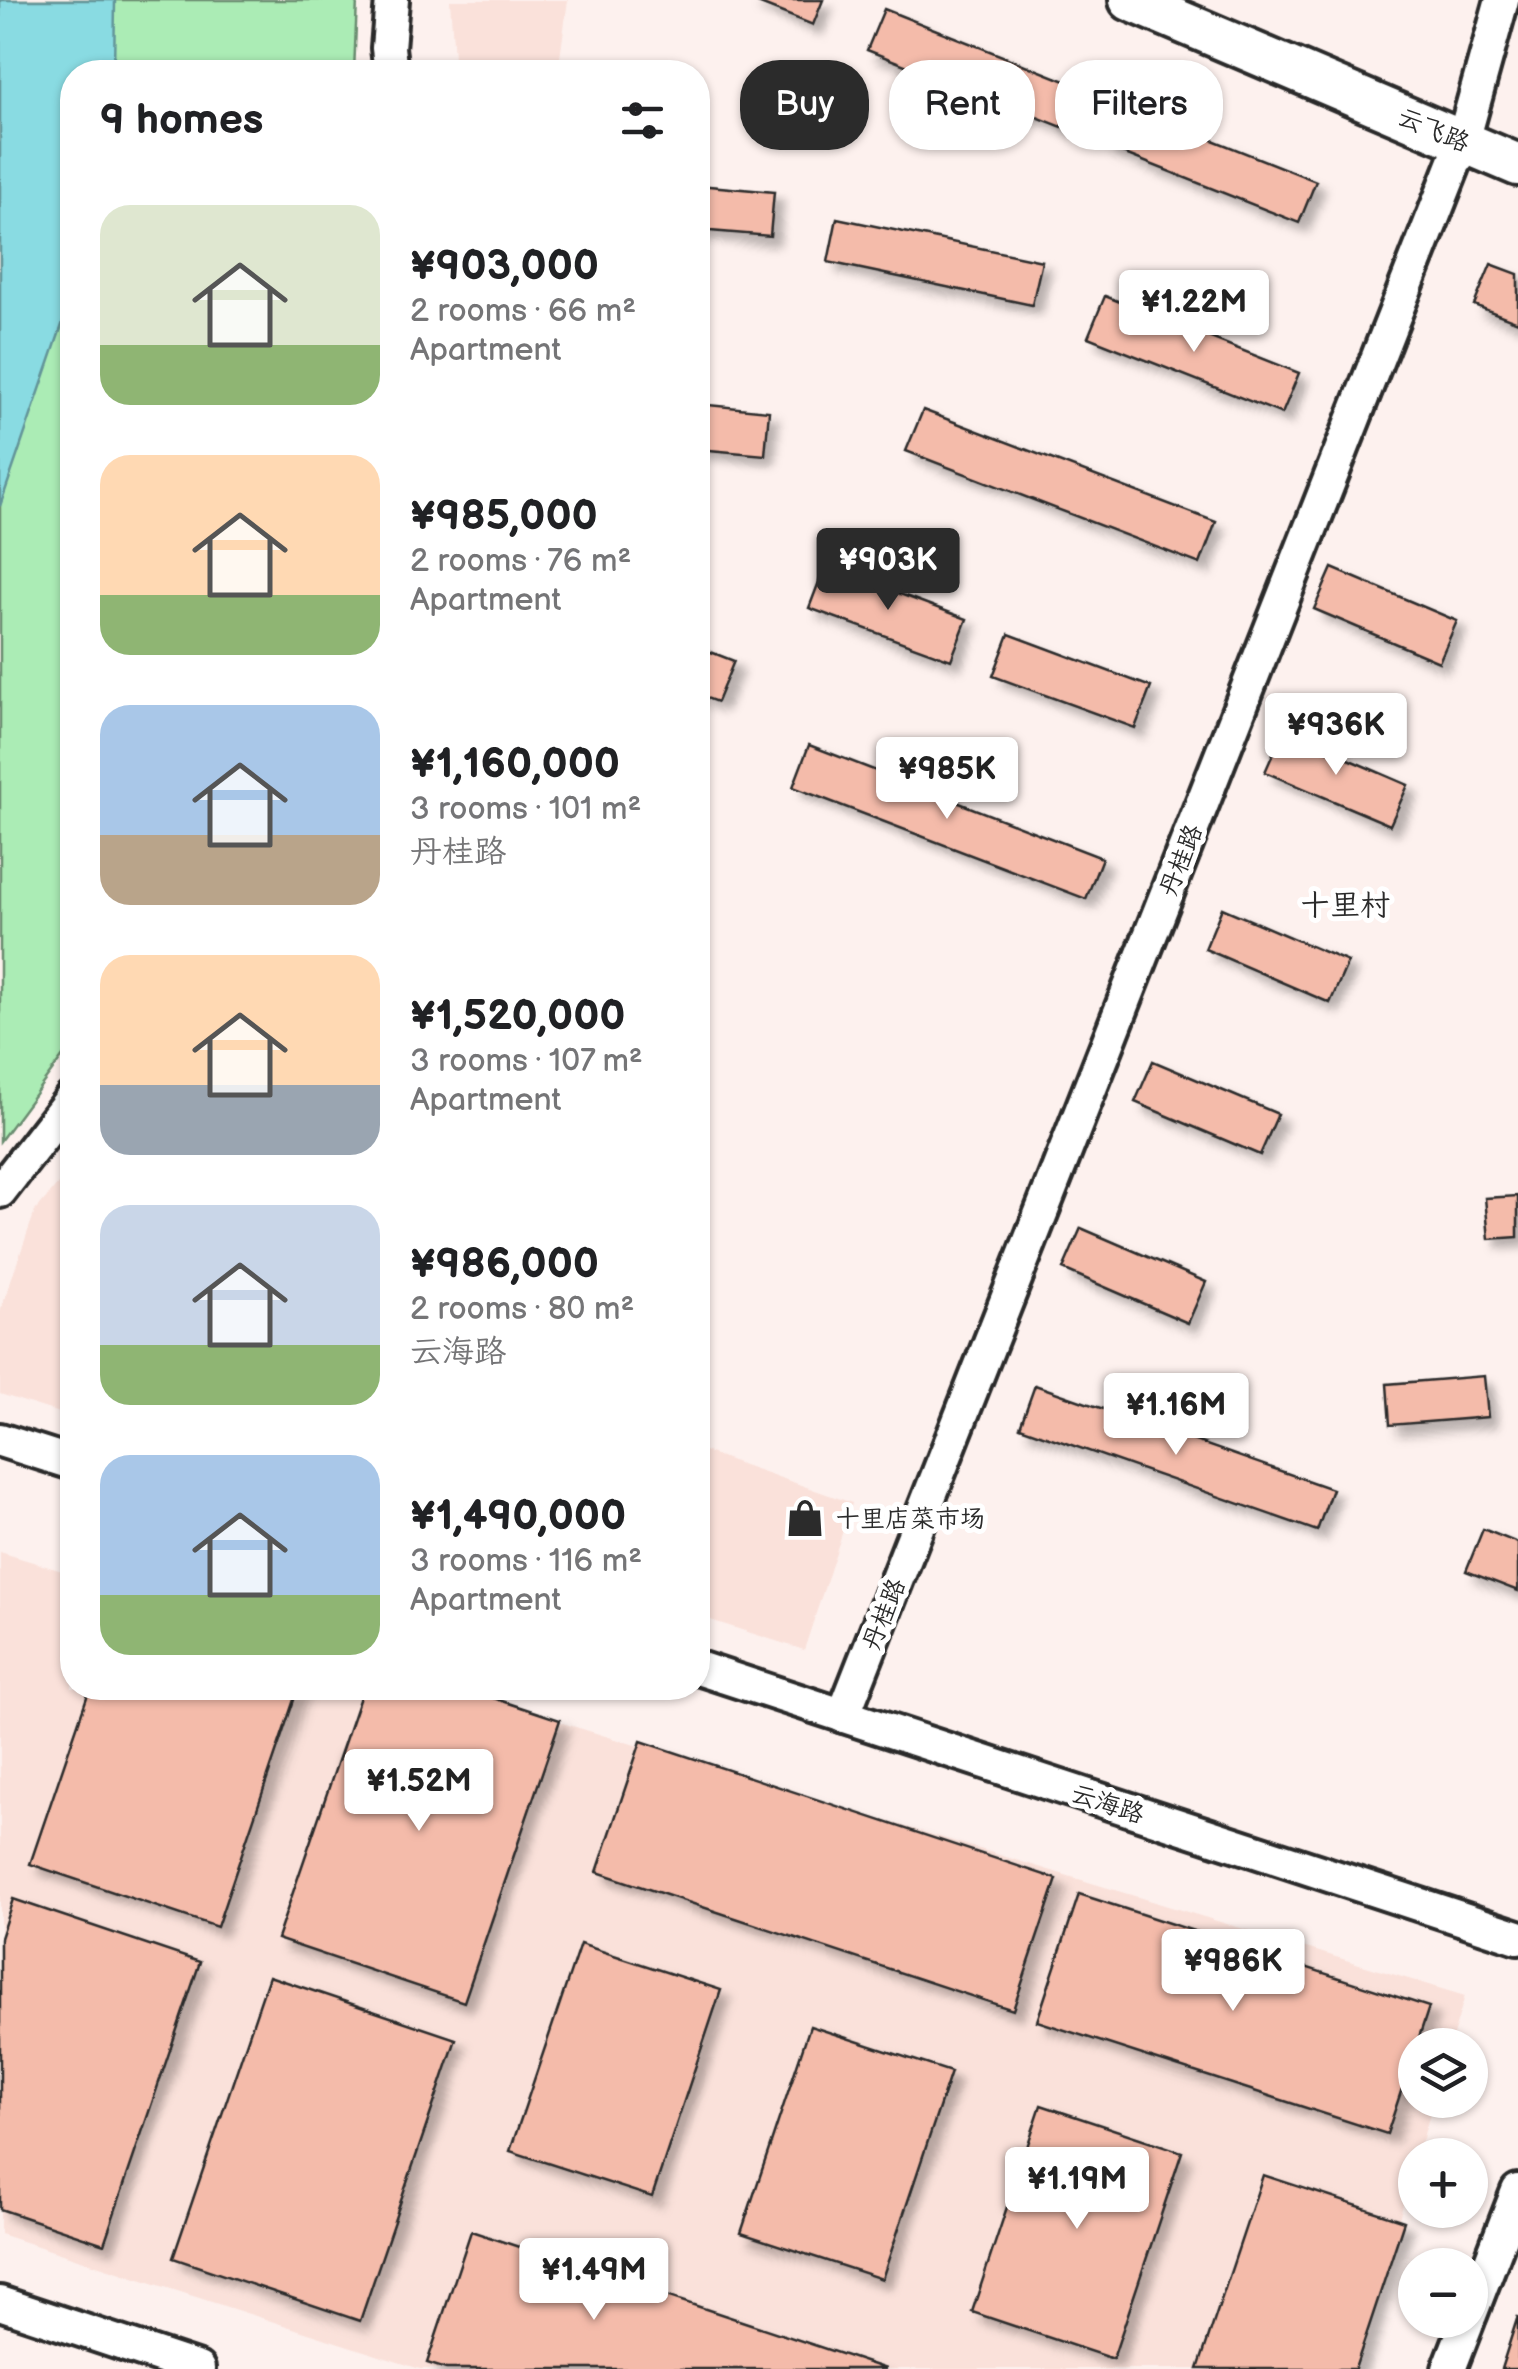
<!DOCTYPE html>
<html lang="en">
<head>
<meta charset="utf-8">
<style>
	body { margin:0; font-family:"Balsamiq Sans","LXGW WenKai TC",sans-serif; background:#f6f6f6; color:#202124; height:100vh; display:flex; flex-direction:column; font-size:38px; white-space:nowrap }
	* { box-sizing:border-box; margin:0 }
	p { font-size:32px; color:#757577 }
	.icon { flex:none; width:55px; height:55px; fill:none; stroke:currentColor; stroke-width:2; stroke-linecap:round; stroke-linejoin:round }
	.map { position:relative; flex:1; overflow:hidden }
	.sheet { position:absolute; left:60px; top:60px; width:650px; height:1640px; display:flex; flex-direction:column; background:#fff; border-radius:40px; box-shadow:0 2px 8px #0004 }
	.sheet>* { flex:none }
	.banner { position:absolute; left:740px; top:60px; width:628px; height:90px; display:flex; gap:20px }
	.controls { position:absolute; left:1398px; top:2028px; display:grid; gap:20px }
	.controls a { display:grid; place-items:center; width:90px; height:90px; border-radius:50%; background:#fff; box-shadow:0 2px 8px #0004; font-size:50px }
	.price { position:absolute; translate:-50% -85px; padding:0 22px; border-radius:10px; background:#fff; color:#222; font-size:32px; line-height:65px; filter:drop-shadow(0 2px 5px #0008) }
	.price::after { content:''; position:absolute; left:50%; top:60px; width:30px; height:22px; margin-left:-15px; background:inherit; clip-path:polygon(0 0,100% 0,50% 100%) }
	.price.current { background:#2b2b2b; color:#fff }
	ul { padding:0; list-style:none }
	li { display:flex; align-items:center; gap:30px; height:250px; padding:0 40px }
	li span { display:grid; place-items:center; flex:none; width:280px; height:200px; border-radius:30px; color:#555 }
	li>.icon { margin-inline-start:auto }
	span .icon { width:120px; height:120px; fill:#fffc; stroke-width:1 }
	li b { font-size:42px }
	h2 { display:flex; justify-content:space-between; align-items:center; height:120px; padding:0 40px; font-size:42px }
	.chip { padding:0 35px; border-radius:40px; background:#fff; box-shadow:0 2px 8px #0004; font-size:35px; line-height:90px }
	.chip.current { background:#2b2b2b; color:#fff }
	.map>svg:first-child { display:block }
	.built { fill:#fae1da }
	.green { fill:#abecb5; stroke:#6b8c70; stroke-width:2.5 }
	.water { fill:#89dbe2; stroke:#639599; stroke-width:2.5 }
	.building { fill:#f4bbaa; stroke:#2b2b2b; stroke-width:2.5; filter:url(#shadow) }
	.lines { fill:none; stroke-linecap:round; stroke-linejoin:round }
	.minor-casing { stroke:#2b2b2b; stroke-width:40 }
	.major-casing { stroke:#2b2b2b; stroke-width:48 }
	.minor { stroke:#fff; stroke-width:32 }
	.major { stroke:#fff; stroke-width:40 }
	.labels { text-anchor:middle; stroke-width:10; stroke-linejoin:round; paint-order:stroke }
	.street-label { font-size:25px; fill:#2b2b2b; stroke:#fff }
	.poi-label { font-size:25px; fill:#2b2b2b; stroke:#fff; text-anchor:start }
	.quarter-label { font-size:30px; fill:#2b2b2b; stroke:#fff }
</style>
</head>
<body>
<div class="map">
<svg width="1518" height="2369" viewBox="0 0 1518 2369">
	<defs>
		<filter id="shadow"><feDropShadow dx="9" dy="9" stdDeviation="5" flood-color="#0004"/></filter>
	</defs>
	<rect width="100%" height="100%" fill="#fdf1ee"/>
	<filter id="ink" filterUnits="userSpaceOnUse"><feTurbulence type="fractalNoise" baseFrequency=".01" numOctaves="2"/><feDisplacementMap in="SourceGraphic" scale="20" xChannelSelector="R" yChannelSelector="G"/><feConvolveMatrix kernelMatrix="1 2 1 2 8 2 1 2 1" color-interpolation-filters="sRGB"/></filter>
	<g filter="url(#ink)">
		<g class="built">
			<path d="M450,0H568L558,72H455Z"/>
			<path d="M72,1168V1417L0,1394V1312L35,1211Z"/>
			<path d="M698,1449L852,1503L804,1650L698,1616Z"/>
			<path d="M0,1552L72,1574V1688H447L1465,1996L1450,2045H1415V2100H1434L1418,2155H1415V2165L1354,2369H420L0,2234Z"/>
		</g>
		<path class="green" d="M0,0H357L354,72H72V1044L0,1141Z"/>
		<path class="water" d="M0,0H115L114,72H72V296L0,506Z"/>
		<g class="building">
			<path d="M750,0H823L813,25Z"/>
			<path d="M884,9L1078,86L1062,127L867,50Z"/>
			<path d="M1122,104L1316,181L1299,223L1105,146Z"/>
			<path d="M698,185L774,192L770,236L698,230Z"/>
			<path d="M837,218L1042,261L1032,305L828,262Z"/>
			<path d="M1491,264L1518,274V322L1474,305Z"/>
			<path d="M1105,296L1299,373L1282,414L1088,337Z"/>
			<path d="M698,404L769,411L765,455L698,449Z"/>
			<path d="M923,410L1216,522L1200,564L906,451Z"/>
			<path d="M825,566L967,619L951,660L809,608Z"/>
			<path d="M1332,568L1457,621L1439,662L1314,609Z"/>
			<path d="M1009,634L1151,687L1135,728L993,676Z"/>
			<path d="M698,647L734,661L717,702L698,695Z"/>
			<path d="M1283,731L1408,785L1390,825L1265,772Z"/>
			<path d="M809,745L1102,858L1086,899L793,787Z"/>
			<path d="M1222,908L1348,962L1330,1003L1205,949Z"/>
			<path d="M1153,1061L1278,1114L1260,1155L1135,1102Z"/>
			<path d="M1518,1196V1237L1489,1239L1485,1198Z"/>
			<path d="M1081,1228L1206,1282L1188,1323L1063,1269Z"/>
			<path d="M1484,1376L1488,1417L1390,1425L1387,1384Z"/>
			<path d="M1035,1385L1332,1489L1317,1531L1020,1427Z"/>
			<path d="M1483,1529L1518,1543V1591L1466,1571Z"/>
			<path d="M90,1688H298L217,1927L30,1864Z"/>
			<path d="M363,1688H463L560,1720L464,2002L277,1939Z"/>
			<path d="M641,1741L1057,1879L1013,2010L597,1872Z"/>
			<path d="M1079,1894L1429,2007L1387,2134L1037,2021Z"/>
			<path d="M13,1899L200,1962L104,2244L0,2209V1938Z"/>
			<path d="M580,1944L721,1990L652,2197L510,2151Z"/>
			<path d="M269,1976L456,2039L360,2321L173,2258Z"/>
			<path d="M810,2026L951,2072L882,2279L741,2233Z"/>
			<path d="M1041,2105L1182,2152L1113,2359L972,2312Z"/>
			<path d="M1263,2175L1404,2221L1355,2369H1198Z"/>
			<path d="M471,2231L886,2369H446L427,2363Z"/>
			<path d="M1518,2316V2369H1501Z"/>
		</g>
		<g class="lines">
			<g class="minor-casing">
				<g id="minor">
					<path d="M391,72L388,48L392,0"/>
					<path d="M0,1191L72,1098"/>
					<path d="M0,1440L72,1463"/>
					<path d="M698,1668L1518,1937"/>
					<path d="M843,1716L1463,141L1502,0"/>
					<path d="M0,2303L198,2369"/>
					<path d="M1470,2315L1518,2191"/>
					<path d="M1449,2369L1468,2320"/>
				</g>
			</g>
			<g class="major-casing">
				<path id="major" d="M1130,0L1518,165"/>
			</g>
			<use href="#minor" class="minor"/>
			<use href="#major" class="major"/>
		</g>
	</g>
	<defs>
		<g id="shop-bare" transform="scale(3)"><path d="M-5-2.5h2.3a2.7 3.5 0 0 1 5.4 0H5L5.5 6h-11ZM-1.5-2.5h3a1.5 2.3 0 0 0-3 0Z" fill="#2b2b2b" stroke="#fff" stroke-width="2.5" paint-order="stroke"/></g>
	</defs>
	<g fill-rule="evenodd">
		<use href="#shop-bare" x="805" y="1518"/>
	</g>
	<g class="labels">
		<g class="street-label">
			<text transform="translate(1434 129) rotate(23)" y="9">云飞路</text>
			<text transform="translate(1180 860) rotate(-68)" y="9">丹桂路</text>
			<text transform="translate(883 1614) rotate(-68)" y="9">丹桂路</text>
			<text transform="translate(1108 1803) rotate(18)" y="9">云海路</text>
		</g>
		<g class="poi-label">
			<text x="835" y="1527">十里店菜市场</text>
		</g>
		<g class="quarter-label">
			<text x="1345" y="915">十里村</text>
		</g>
	</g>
</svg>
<div class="controls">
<a><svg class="icon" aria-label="layers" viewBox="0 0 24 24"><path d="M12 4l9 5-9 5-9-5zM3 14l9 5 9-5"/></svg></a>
<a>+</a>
<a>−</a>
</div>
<b class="price" style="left:1194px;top:355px">¥1.22M</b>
<b class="price current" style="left:888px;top:613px">¥903K</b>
<b class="price" style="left:1336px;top:778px">¥936K</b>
<b class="price" style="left:947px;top:822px">¥985K</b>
<b class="price" style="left:1176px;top:1458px">¥1.16M</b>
<b class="price" style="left:419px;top:1834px">¥1.52M</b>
<b class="price" style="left:1233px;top:2014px">¥986K</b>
<b class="price" style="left:1077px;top:2232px">¥1.19M</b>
<b class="price" style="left:594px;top:2323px">¥1.49M</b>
<div class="banner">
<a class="chip current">Buy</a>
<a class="chip">Rent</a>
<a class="chip">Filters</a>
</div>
<section class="sheet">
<h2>9 homes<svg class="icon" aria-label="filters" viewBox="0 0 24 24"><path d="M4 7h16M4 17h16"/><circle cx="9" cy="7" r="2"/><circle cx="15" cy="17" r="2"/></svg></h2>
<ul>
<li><span style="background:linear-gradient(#dfe7d0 70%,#8fb573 0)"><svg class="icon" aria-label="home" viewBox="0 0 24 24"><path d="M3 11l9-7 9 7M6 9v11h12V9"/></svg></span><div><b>¥903,000</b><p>2 rooms · 66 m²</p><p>Apartment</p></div></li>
<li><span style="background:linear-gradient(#ffd9b3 70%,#8fb573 0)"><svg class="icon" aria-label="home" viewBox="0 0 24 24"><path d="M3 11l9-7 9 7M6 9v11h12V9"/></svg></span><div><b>¥985,000</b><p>2 rooms · 76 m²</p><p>Apartment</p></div></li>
<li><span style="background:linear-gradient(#a9c7e8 65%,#b9a48a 0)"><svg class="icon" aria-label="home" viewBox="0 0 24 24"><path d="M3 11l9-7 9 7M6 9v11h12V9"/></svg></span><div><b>¥1,160,000</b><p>3 rooms · 101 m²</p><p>丹桂路</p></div></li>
<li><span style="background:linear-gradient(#ffd9b3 65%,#9aa5b1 0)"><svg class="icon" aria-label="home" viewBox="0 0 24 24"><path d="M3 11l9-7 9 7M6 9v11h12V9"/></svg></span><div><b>¥1,520,000</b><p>3 rooms · 107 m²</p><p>Apartment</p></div></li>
<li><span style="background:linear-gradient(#c9d6e8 70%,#8fb573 0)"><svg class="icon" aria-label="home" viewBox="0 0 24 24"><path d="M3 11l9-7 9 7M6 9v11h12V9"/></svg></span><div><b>¥986,000</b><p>2 rooms · 80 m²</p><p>云海路</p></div></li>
<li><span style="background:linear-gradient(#a9c7e8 70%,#8fb573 0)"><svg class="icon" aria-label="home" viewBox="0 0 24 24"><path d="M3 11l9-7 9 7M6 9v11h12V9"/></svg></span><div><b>¥1,490,000</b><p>3 rooms · 116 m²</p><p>Apartment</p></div></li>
</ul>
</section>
</div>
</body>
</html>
